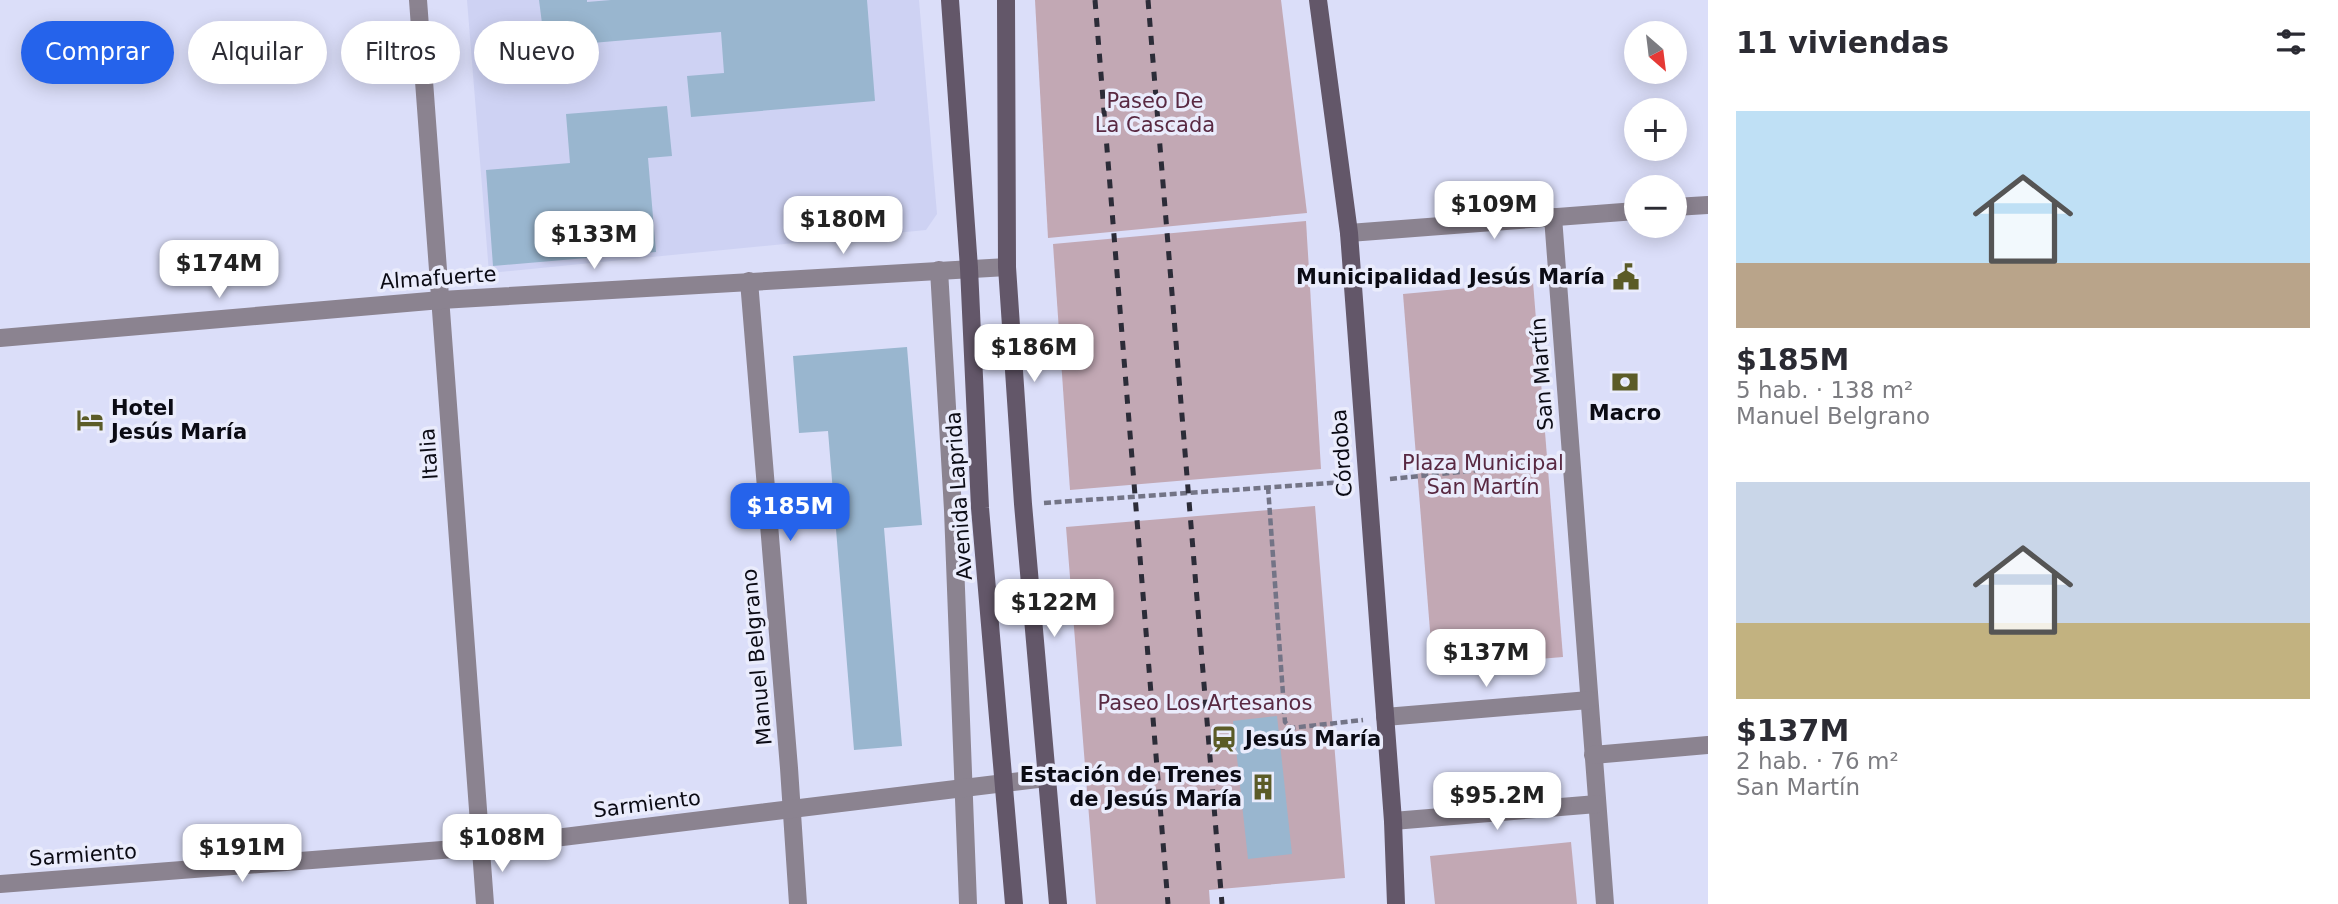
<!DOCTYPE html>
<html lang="es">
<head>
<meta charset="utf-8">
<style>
	body { margin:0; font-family:"DejaVu Sans",sans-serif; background:#f2f2f3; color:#2b2b33; height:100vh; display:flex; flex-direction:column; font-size:26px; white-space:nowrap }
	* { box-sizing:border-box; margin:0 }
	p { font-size:23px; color:#7c7c81 }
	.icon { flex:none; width:38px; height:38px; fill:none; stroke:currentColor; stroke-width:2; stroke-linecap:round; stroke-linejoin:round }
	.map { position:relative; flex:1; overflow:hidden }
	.side { display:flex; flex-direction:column; background:#fff; width:630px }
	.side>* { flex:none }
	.banner { position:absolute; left:21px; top:21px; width:665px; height:63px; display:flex; gap:14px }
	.needle { width:46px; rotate:152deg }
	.controls { position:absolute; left:1624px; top:21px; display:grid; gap:14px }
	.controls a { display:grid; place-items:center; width:63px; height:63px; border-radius:50%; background:#fff; box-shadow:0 4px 18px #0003; font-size:35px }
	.price { position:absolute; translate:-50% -60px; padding:0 16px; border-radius:14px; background:#fff; color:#222; font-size:23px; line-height:46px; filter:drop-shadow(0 2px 4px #0008) }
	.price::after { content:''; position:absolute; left:50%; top:42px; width:21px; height:16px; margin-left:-10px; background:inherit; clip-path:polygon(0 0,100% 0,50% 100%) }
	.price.current { background:#2563eb; color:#fff }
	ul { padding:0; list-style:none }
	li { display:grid; align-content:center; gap:14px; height:371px; padding:0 28px }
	li span { display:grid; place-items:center; height:217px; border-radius:0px; color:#555 }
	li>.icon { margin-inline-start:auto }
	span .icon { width:126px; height:126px; fill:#fffc; stroke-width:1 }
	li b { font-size:30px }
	h2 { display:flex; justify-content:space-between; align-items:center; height:84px; padding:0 28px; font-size:30px }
	.pill { padding:0 24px; border-radius:32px; background:#fff; box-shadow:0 4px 18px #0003; font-size:24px; line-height:63px }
	.pill.current { background:#2563eb; color:#fff }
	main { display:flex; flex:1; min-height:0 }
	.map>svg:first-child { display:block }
	.built { fill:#ced2f3 }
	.green { fill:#c2a8b4 }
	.building { fill:#99b6cf }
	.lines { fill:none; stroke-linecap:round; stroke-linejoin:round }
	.path { stroke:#737486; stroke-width:4.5; stroke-dasharray:7 3.5; stroke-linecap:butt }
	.street { stroke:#8b8390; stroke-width:18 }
	.secondary { stroke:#635769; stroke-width:18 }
	.rail { stroke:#2c2c38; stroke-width:5; stroke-dasharray:9 9; stroke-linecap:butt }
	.labels { text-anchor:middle; stroke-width:7; stroke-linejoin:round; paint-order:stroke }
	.park-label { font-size:21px; fill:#592942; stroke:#eaecfc }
	.poi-label { font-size:21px; font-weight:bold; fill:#0b0b14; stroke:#eaecfc; text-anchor:end }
	.street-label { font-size:21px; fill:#0b0b14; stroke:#eaecfc }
</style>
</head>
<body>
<main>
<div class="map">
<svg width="1708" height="904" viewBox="0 0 1708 904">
	<rect width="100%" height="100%" fill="#dbdef9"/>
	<path class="built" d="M467,0H919L937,214L926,230L489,273Z"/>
	<g class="green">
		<path d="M1035,0H1281L1307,213L1048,238Z"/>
		<path d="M1306,221L1321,469L1070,490L1053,244Z"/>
		<path d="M1533,282L1563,657L1433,668L1403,294Z"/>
		<path d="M1315,506L1345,878L1209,890L1210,904H1096L1066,527Z"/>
		<path d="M1571,842L1577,904H1435L1430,856Z"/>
	</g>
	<g class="building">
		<path d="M539,0H587V2L611,0H867L875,101L691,117L687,76L724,73L721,32L545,47Z"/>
		<path d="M667,106L672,156L648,158L656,252L493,266L486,170L570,163L566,114Z"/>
		<path d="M907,347L922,525L884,528L902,746L854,750L828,431L799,433L793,356Z"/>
		<path d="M1277,716L1292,854L1248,859L1233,721Z"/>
	</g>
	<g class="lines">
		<g class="path">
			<path d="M1390,479L1549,463"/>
			<path d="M1268,487L1285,722L1291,728L1363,720"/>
			<path d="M1044,503L1346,482"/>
		</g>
		<g class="street">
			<path d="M418,0L485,904"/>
			<path d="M1675,207L1708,205"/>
			<path d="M1553,217L1605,904"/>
			<path d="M1349,233L1636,211"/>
			<path d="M939,270L953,510L968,904"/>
			<path d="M749,281L789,768L798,904"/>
			<path d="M0,338L441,300L1007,267"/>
			<path d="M1385,717L1589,700"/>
			<path d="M1593,755L1708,745"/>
			<path d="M1393,821L1597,804"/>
			<path d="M0,884L481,847L1046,778"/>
		</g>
		<g class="secondary">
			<path d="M950,0L969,268L980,508L1014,904"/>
			<path d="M1006,0L1007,267L1023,504L1058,904"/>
			<path d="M1318,0L1349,233L1393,821L1396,904"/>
		</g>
		<g class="rail">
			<path d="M1095,0L1168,904"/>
			<path d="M1148,0L1222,904"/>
		</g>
	</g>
	<defs>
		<g id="civic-bare" transform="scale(2.1)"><path d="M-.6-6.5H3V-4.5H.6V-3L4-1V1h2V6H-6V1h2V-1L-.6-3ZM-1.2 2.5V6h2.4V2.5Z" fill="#5b5b27" stroke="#eaecfc" stroke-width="2.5" paint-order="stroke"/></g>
		<g id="bank-bare" transform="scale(2.1)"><path d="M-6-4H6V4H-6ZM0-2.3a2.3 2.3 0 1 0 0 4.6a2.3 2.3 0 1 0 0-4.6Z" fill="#5b5b27" stroke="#eaecfc" stroke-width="2.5" paint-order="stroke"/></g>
		<g id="hotel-bare" transform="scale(2.1)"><path d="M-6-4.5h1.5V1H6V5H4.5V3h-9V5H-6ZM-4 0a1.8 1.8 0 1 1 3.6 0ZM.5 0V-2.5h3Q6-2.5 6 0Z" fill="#5b5b27" stroke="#eaecfc" stroke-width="2.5" paint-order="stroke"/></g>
		<g id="station-bare" transform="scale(2.1)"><path d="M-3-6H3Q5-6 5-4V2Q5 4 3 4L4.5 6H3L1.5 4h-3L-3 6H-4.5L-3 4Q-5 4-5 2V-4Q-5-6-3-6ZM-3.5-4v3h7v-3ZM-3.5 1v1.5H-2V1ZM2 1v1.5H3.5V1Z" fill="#5b5b27" stroke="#eaecfc" stroke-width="2.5" paint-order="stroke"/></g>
		<g id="building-bare" transform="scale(2.1)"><path d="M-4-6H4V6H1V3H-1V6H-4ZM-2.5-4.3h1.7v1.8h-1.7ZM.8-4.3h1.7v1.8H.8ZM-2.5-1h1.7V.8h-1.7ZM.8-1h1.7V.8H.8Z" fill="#5b5b27" stroke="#eaecfc" stroke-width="2.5" paint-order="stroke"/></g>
	</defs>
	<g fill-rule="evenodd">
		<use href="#civic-bare" x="1626" y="277"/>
		<use href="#bank-bare" x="1625" y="382"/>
		<use href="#hotel-bare" x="90" y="420"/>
		<use href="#station-bare" x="1224" y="739"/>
		<use href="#building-bare" x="1263" y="787"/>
	</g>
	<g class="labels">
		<g class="park-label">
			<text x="1155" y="108">Paseo De<tspan x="1155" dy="24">La Cascada</tspan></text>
			<text x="1483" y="470">Plaza Municipal<tspan x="1483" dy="24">San Martín</tspan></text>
			<text x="1205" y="710">Paseo Los Artesanos</text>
		</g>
		<g class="poi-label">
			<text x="1605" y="284">Municipalidad Jesús María</text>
			<text x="111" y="415" text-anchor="start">Hotel<tspan x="111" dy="24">Jesús María</tspan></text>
			<text x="1625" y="420" text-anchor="middle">Macro</text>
			<text x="1245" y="746" text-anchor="start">Jesús María</text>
			<text x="1242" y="782">Estación de Trenes<tspan x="1242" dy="24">de Jesús María</tspan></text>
		</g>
		<g class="street-label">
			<text transform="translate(438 278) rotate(-4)" y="7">Almafuerte</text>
			<text transform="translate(1542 374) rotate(-94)" y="7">San Martín</text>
			<text transform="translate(1342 453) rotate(-94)" y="7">Córdoba</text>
			<text transform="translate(429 454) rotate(-94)" y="7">Italia</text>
			<text transform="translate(959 496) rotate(-94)" y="7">Avenida Laprida</text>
			<text transform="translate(757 657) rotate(-95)" y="7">Manuel Belgrano</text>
			<text transform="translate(647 804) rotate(-7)" y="7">Sarmiento</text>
			<text transform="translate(83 855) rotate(-4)" y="7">Sarmiento</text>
		</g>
	</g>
</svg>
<div class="controls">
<a><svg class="needle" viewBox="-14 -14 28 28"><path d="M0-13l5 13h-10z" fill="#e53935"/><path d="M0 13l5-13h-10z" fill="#7c7c81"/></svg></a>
<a>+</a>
<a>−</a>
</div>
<b class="price" style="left:1494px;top:241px">$109M</b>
<b class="price" style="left:843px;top:256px">$180M</b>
<b class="price" style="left:594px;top:271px">$133M</b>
<b class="price" style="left:219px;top:300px">$174M</b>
<b class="price" style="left:1034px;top:384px">$186M</b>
<b class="price current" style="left:790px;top:543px">$185M</b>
<b class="price" style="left:1054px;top:639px">$122M</b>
<b class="price" style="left:1486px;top:689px">$137M</b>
<b class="price" style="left:1497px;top:832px">$95.2M</b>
<b class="price" style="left:502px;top:874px">$108M</b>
<b class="price" style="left:242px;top:884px">$191M</b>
<div class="banner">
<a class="pill current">Comprar</a>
<a class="pill">Alquilar</a>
<a class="pill">Filtros</a>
<a class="pill">Nuevo</a>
</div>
</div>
<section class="side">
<h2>11 viviendas<svg class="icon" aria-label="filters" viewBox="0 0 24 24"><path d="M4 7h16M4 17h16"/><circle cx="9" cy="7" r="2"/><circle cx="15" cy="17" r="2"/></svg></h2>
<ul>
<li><span style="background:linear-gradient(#bfe0f5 70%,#b9a48a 0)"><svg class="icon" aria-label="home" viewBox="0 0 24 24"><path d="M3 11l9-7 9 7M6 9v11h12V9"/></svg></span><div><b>$185M</b><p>5 hab. · 138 m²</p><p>Manuel Belgrano</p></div></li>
<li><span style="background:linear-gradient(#c9d6e8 65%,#c2b280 0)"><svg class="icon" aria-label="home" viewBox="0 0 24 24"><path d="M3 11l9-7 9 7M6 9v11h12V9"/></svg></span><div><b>$137M</b><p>2 hab. · 76 m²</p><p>San Martín</p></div></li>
</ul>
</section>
</main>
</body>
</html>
